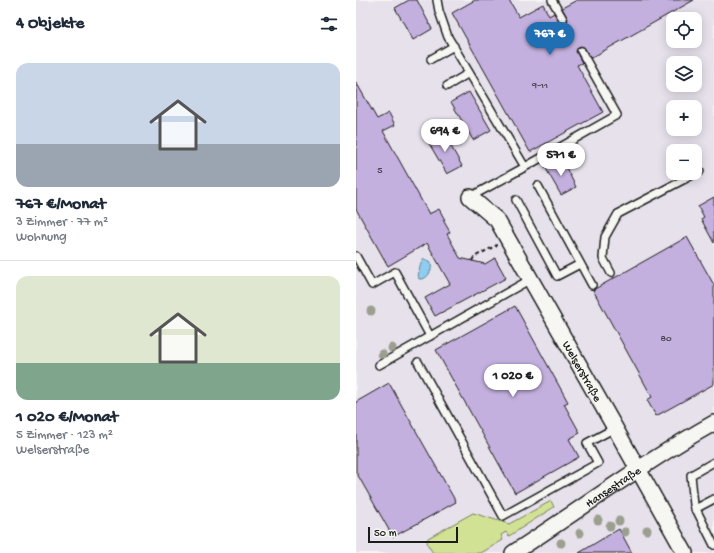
<!DOCTYPE html>
<html lang="de">
<head>
<meta charset="utf-8">
<style>
	body { margin:0; font-family:"Gochi Hand",sans-serif; background:#f6f6f7; color:#1f2937; height:100vh; display:flex; flex-direction:column; font-size:15px; white-space:nowrap }
	* { box-sizing:border-box; margin:0 }
	p { font-size:13px; color:#747a83 }
	.icon { flex:none; width:22px; height:22px; fill:none; stroke:currentColor; stroke-width:2; stroke-linecap:round; stroke-linejoin:round }
	.map { position:relative; flex:1; overflow:hidden }
	.details { display:flex; flex-direction:column; background:#fff; width:356px }
	.details>* { flex:none }
	.fabs { position:absolute; left:310px; top:12px; display:grid; gap:8px }
	.fabs a { display:grid; place-items:center; width:36px; height:36px; border-radius:8px; background:#fff; box-shadow:0 2px 10px #0003; font-size:20px }
	.scale { position:absolute; left:12px; bottom:10px; width:90px; box-sizing:border-box; padding-left:4px; border:2px solid #1c1c1c; border-top:0; font-size:11px; line-height:14px; white-space:nowrap; color:#1c1c1c; -webkit-text-stroke:3px #f6f6f2; paint-order:stroke }
	.price { position:absolute; translate:-50% -34px; padding:0 9px; border-radius:14px; background:#fff; color:#222; font-size:13px; line-height:26px; filter:drop-shadow(0 1px 2px #0008) }
	.price::after { content:''; position:absolute; left:50%; top:24px; width:12px; height:9px; margin-left:-6px; background:inherit; clip-path:polygon(0 0,100% 0,50% 100%) }
	.price.active { background:#1f6fb2; color:#fff }
	ul { padding:0; list-style:none }
	li { display:grid; align-content:center; gap:8px; height:212px; padding:0 16px }
	li+li { border-top:1px solid #e0e1e3 }
	li span { display:grid; place-items:center; height:124px; border-radius:12px; color:#555 }
	li>.icon { margin-inline-start:auto }
	span .icon { width:72px; height:72px; fill:#fffc; stroke-width:1 }
	li b { font-size:17px }
	h2 { display:flex; justify-content:space-between; align-items:center; height:48px; padding:0 16px; font-size:17px }
	main { display:flex; flex:1; min-height:0 }
	.map>svg:first-child { display:block }
	.built { fill:#e7e1ec; fill-rule:evenodd }
	.green { fill:#d2e295; stroke:#777f58 }
	.water { fill:#8fccef; stroke:#61869b }
	.building { fill:#c4b0df; stroke:#1c1c1c }
	.lines { fill:none; stroke-linecap:round; stroke-linejoin:round }
	.lane-casing { stroke:#1c1c1c; stroke-width:10 }
	.street-casing { stroke:#1c1c1c; stroke-width:18 }
	.path { stroke:#1c1c1c; stroke-width:2; stroke-dasharray:4 3; stroke-linecap:butt }
	.lane { stroke:#f6f6f2; stroke-width:7 }
	.street { stroke:#f6f6f2; stroke-width:15 }
	.tree { fill:#9c9f90 }
	.labels { text-anchor:middle; stroke-width:4; stroke-linejoin:round; paint-order:stroke }
	.number-label { font-size:10px; fill:#46414d }
	.street-label { font-size:12px; fill:#1c1c1c; stroke:#f6f6f2 }
</style>
</head>
<body>
<main>
<section class="details">
<h2>4 Objekte<svg class="icon" aria-label="filters" viewBox="0 0 24 24"><path d="M4 7h16M4 17h16"/><circle cx="9" cy="7" r="2"/><circle cx="15" cy="17" r="2"/></svg></h2>
<ul>
<li><span style="background:linear-gradient(#c9d6e8 65%,#9aa5b1 0)"><svg class="icon" aria-label="home" viewBox="0 0 24 24"><path d="M3 11l9-7 9 7M6 9v11h12V9"/></svg></span><div><b>767 €/Monat</b><p>3 Zimmer · 77 m²</p><p>Wohnung</p></div></li>
<li><span style="background:linear-gradient(#dfe7d0 70%,#7fa58c 0)"><svg class="icon" aria-label="home" viewBox="0 0 24 24"><path d="M3 11l9-7 9 7M6 9v11h12V9"/></svg></span><div><b>1 020 €/Monat</b><p>5 Zimmer · 123 m²</p><p>Welserstraße</p></div></li>
</ul>
</section>
<div class="map">
<svg width="358" height="553" viewBox="0 0 358 553">
	<rect width="100%" height="100%" fill="#f6f6f2"/>
	<filter id="ink" filterUnits="userSpaceOnUse"><feTurbulence type="fractalNoise" baseFrequency=".025" numOctaves="2"/><feDisplacementMap in="SourceGraphic" scale="8" xChannelSelector="R" yChannelSelector="G"/><feConvolveMatrix kernelMatrix="1 2 1 2 8 2 1 2 1" color-interpolation-filters="sRGB"/></filter>
	<g filter="url(#ink)">
		<path class="built" d="M0,0H358V553H0ZM317,19H339V41H317ZM317,63H339V85H317ZM317,107H339V129H317ZM317,151H339V173H317Z"/>
		<path class="green" d="M195,501L198,507L153,536L150,532L145,535L147,540L125,553H77C74,548 69,543 72,538L117,513L153,524Z"/>
		<path class="water" d="M68,259L75,262C77,270 72,280 63,279C61,275 64,266 66,261Z"/>
		<g class="building">
			<path d="M53,0H61L76,29L57,40L39,8Z"/>
			<path d="M119,0H153L163,17L187,4L193,16L198,13L203,22L207,24L211,22L212,19L206,8L221,0H338L235,58L228,47L225,46L222,47L220,51L226,63L221,65L247,112L174,152L96,13Z"/>
			<path d="M0,82L21,119L33,113L39,125L27,131L73,214L83,209L89,220H87L94,232L91,234L104,258L129,264L139,258L150,278L79,316L69,298L94,284L71,243L32,266L0,209Z"/>
			<path d="M113,92L135,130L117,140L95,102Z"/>
			<path d="M87,132L106,166L91,174L71,140Z"/>
			<path d="M205,158L220,187L205,195L189,167Z"/>
			<path d="M358,197V243L345,219L348,217L342,206Z"/>
			<path d="M331,237L358,285V384L300,416L291,400L296,397L237,290Z"/>
			<path d="M159,306L212,402L208,404L224,433L213,439L223,457L159,493L80,350Z"/>
			<path d="M33,383L100,502L37,537L0,472V402Z"/>
			<path d="M263,529L276,553H223L251,536Z"/>
		</g>
		<g class="lines">
			<g class="lane-casing">
				<g id="lane">
					<path d="M81,0L83,11L92,37L169,167"/>
					<path d="M196,0L207,19"/>
					<path d="M75,59L98,46"/>
					<path d="M91,86L113,73"/>
					<path d="M182,186L236,285"/>
					<path d="M114,197L169,167L261,115L225,51"/>
					<path d="M160,200L201,276L224,264"/>
					<path d="M0,256L16,285L39,272L74,336"/>
					<path d="M255,273L247,258L249,237L262,214L344,171"/>
					<path d="M62,362L147,516L242,463L231,443L259,428"/>
					<path d="M23,365L175,279"/>
					<path d="M358,462L335,475L338,505L358,545"/>
					<path d="M339,509L358,499"/>
				</g>
			</g>
			<g class="street-casing">
				<g id="street">
					<path id="s1" d="M114,197L141,220L259,428L329,553"/>
					<path id="s2" d="M157,553C224,510 288,462 358,423"/>
				</g>
			</g>
			<path class="path" d="M116,261L118,257L141,245"/>
			<use href="#lane" class="lane"/>
			<use href="#street" class="street"/>
		</g>
		<g class="tree">
			<circle cx="15" cy="311" r="4.5"/>
			<circle cx="36" cy="348" r="4.5"/>
			<circle cx="26" cy="354" r="4.5"/>
			<circle cx="242" cy="520" r="4.5"/>
			<circle cx="263" cy="521" r="4.5"/>
			<circle cx="254" cy="526" r="4.5"/>
			<circle cx="291" cy="530" r="4.5"/>
			<circle cx="269" cy="532" r="4.5"/>
			<circle cx="224" cy="533" r="4.5"/>
			<circle cx="205" cy="543" r="4.5"/>
		</g>
	</g>
	<g class="labels">
		<g class="number-label">
			<text x="184" y="88">9-11</text>
			<text x="24" y="173">5</text>
			<text x="310" y="341">80</text>
		</g>
		<g class="street-label">
			<text dy="4" stroke="none"><textPath href="#s1" startOffset="209">Welserstraße</textPath></text>
			<text dy="4" stroke="none"><textPath href="#s2" startOffset="120">Hansestraße</textPath></text>
		</g>
	</g>
</svg>
<div class="fabs">
<a><svg class="icon" aria-label="locate" viewBox="0 0 24 24"><circle cx="12" cy="12" r="6"/><path d="M12 2v4M12 18v4M2 12h4M18 12h4"/></svg></a>
<a><svg class="icon" aria-label="layers" viewBox="0 0 24 24"><path d="M12 4l9 5-9 5-9-5zM3 14l9 5 9-5"/></svg></a>
<a>+</a>
<a>−</a>
</div>
<div class="scale">50 m</div>
<b class="price active" style="left:194px;top:56px">767 €</b>
<b class="price" style="left:89px;top:153px">694 €</b>
<b class="price" style="left:205px;top:177px">571 €</b>
<b class="price" style="left:157px;top:398px">1 020 €</b>
</div>
</main>
</body>
</html>
